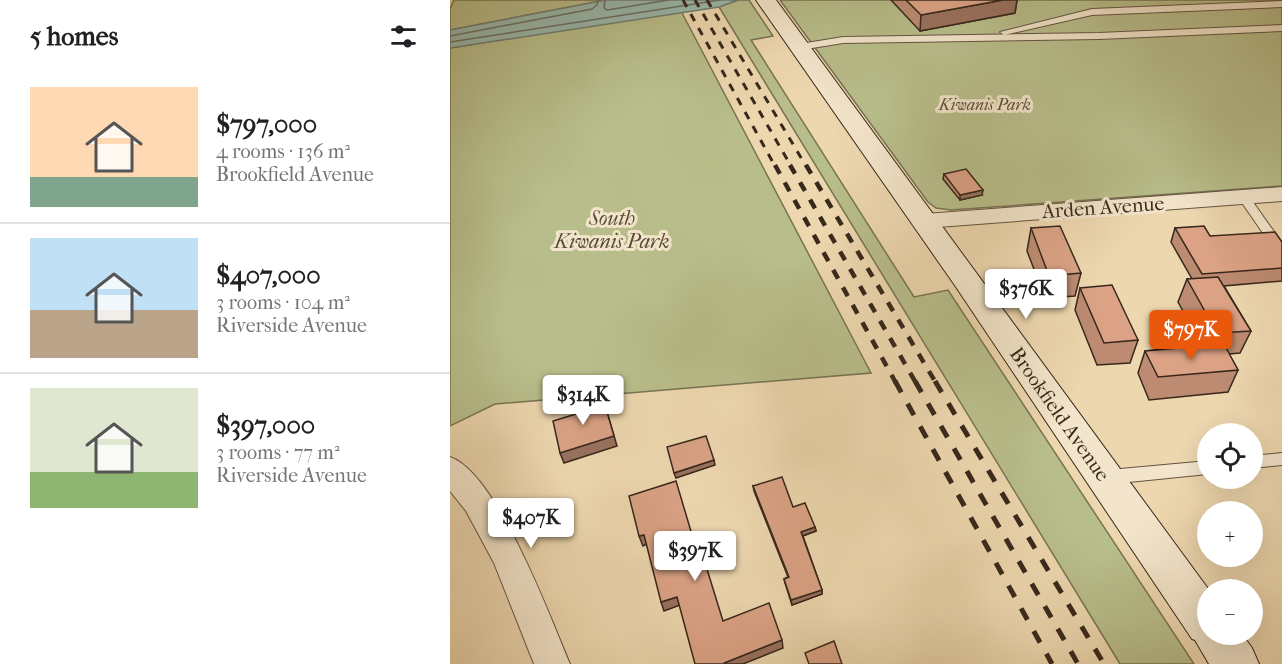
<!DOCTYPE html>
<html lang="en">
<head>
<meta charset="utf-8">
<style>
	body { margin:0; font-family:"IM FELL French Canon",serif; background:#f6f6f6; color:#202124; height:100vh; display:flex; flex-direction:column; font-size:22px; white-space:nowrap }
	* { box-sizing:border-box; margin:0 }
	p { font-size:20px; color:#757577 }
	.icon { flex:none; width:33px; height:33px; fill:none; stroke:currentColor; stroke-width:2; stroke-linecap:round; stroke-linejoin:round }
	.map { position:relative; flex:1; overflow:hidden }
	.side { display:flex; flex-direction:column; background:#fff; width:450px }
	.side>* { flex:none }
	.buttons { position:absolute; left:747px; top:423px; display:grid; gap:12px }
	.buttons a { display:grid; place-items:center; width:66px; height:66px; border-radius:50%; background:#fff; box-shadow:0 6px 24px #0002; font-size:30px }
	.price { position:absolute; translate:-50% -51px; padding:0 14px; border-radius:6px; background:#fff; color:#222; font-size:20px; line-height:39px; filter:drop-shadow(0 2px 3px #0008) }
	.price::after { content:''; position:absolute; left:50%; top:36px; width:18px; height:14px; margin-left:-9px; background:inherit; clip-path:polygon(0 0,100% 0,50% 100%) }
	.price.active { background:#ea580c; color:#fff }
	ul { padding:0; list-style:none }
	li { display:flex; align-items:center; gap:18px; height:150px; padding:0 30px }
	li+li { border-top:2px solid #e0e0e0 }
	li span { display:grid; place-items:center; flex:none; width:168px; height:120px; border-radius:0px; color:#555 }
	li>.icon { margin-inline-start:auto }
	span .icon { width:72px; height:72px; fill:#fffc; stroke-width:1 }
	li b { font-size:26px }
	h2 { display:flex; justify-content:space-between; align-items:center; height:72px; padding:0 30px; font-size:26px }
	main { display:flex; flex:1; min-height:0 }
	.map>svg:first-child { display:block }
	.green { fill:#b8be8b; stroke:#787353; stroke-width:1.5 }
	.water { fill:#99b9ad; stroke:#727f73; stroke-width:1.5 }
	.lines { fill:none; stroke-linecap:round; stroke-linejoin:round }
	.shore { stroke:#687064; stroke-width:1.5 }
	.lane-casing { stroke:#645440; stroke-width:2 }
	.street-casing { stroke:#645440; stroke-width:2 }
	.secondary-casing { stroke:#37281b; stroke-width:2 }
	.lane { fill:#f3e5cb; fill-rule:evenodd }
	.street { fill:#f3e5cb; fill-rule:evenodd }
	.secondary { fill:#f3e5cb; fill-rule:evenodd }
	.rail-far2 { stroke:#37281b; stroke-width:3; stroke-dasharray:8 8; stroke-linecap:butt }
	.rail-far1 { stroke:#37281b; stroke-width:4.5; stroke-dasharray:10 10; stroke-linecap:butt }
	.rail { stroke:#37281b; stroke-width:5; stroke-dasharray:13 13; stroke-linecap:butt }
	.wall { fill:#bc8b72; stroke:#37281b; stroke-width:1.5 }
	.shaded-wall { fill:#99715d; stroke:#37281b; stroke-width:1.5 }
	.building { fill:#dba285; stroke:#37281b; stroke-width:1.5 }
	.labels { text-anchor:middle; stroke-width:6; stroke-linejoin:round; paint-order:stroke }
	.far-park-label { font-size:16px; font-style:italic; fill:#574e37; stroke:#f3e5cb }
	.street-label { font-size:20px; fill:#37281b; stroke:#f3e5cb }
	.park-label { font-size:20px; font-style:italic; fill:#574e37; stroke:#f3e5cb }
</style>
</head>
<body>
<main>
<section class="side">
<h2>5 homes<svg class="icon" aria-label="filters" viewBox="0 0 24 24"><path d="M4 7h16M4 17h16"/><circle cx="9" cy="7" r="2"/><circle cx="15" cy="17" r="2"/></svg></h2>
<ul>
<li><span style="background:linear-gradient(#ffd9b3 75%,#7fa58c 0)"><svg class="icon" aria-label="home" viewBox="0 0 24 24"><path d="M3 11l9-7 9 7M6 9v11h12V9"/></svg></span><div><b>$797,000</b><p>4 rooms · 136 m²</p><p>Brookfield Avenue</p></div></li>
<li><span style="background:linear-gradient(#bfe0f5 60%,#b9a48a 0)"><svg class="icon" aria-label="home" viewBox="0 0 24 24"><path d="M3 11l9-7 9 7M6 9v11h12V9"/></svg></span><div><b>$407,000</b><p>3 rooms · 104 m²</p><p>Riverside Avenue</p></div></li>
<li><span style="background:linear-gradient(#dfe7d0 70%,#8fb573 0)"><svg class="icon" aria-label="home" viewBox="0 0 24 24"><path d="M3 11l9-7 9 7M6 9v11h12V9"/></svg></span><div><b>$397,000</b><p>3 rooms · 77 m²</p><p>Riverside Avenue</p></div></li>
</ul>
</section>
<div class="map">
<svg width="832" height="664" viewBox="0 0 832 664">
	<rect width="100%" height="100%" fill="#edd7af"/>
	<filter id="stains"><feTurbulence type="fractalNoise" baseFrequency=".00333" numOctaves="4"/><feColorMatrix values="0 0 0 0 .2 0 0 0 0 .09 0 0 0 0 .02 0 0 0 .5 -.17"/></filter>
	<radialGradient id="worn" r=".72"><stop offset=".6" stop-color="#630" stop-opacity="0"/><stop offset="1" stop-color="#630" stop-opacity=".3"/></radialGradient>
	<g class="green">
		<path d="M4,0H156L0,30V9Z"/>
		<path d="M288,0H299L323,36L301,40L464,297L498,290L744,664H670L269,7Z"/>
		<path d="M330,0H832V186L501,210L486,208L478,202Z"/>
		<path d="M231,11L421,373L45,404L0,426V48Z"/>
	</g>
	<path class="water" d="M156,0H288L269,7L0,48V30Z"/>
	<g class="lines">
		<g class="shore">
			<path d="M155,0L154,8L157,10L219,0"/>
			<path d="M0,36L142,9L147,5L148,0"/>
			<path d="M0,42L270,0"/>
		</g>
		<g class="lane-casing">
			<g id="lane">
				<path d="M832,1V7L642,15L554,35L550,32L642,9Z"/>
				<path d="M832,25V31L649,39L393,43L350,50L345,47L350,44L393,37L649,33Z"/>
				<path d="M794,194L798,195L832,243V256L828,255L788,197Z"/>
				<path d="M832,453V465L802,468V456Z"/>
				<path d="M758,461V474L659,484L653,482L651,477L653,472L659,470Z"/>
			</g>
		</g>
		<g class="street-casing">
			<g id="street">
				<path d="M832,187V201L475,228L467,226L464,221L467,216L475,214Z"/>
				<path d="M0,457C47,473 100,617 120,664H84L44,563L16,511L0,491Z"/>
			</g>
		</g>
		<g class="secondary-casing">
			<path id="secondary" d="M306,0H326L759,590L758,634H792L802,648L809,664H759L745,640L742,639L506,287Z"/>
		</g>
		<use href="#lane" class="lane"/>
		<use href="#street" class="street"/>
		<use href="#secondary" class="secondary"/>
		<g class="rail-far2">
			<path d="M233,0L325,166"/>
			<path d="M245,0L341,166"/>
			<path d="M257,0L356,166"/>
		</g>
		<g class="rail-far1">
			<path d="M325,165L446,383"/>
			<path d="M340,165L466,383"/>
			<path d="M356,165L486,383"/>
		</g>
		<g class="rail">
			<path d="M445,381L602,664"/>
			<path d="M465,381L628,664"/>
			<path d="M485,381L654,664"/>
		</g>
	</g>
	<g class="wall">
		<path d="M441,0H567L565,13L470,31Z"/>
		<path d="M494,174L532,195L510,200L493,179Z"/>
		<path d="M581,228L631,273L625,296L595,298L577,251Z"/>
		<path d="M725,228L760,236L832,242V281L774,286L801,331L790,353L779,354L788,370L778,392L699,400L688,373L695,351L752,346L728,302L737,279H742L721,242Z"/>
		<path d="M630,288L688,340L680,363L647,365L625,310Z"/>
		<path d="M303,486L343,507L365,527L366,531L353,536L372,590V594L342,605L335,583L334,579L338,577L304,491Z"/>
	</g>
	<g class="shaded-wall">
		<path d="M553,0H567L565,13L470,31L471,15Z"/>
		<path d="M533,190L532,195L510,200V195Z"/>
		<path d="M155,405L167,446L114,463L110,453Z"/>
		<path d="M264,460L265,465L226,478L224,473Z"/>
		<path d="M365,527L366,531L352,536L351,532Z"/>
		<path d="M194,535L197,544L193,546L189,536Z"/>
		<path d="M372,590V594L342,605L341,600Z"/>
		<path d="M227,597L230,605L214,611L211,602Z"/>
		<path d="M332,640L333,648L293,664H274V663Z"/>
	</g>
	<g class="building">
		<path d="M456,0H553L471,15Z"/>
		<path d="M516,169L533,190L510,195L494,174Z"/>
		<path d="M610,226L631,273L599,276L581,228Z"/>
		<path d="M754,226L760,236L825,232L832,242V268L752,274L725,228Z"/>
		<path d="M768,277L801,331L767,333L737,279Z"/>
		<path d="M662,285L688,340L654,343L630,288Z"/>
		<path d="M774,344L788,370L708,377L695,351Z"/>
		<path d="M146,398L149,406L155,405L164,436L110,453L103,421L126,414L124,405Z"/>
		<path d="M256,436L264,460L224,473L217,447Z"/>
		<path d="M332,477L343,507L355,503L365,527L351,532L372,590L341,600L334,579L339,577L303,486Z"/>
		<path d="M226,481L243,538L247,537L273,621L319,603L332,640L274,663V664H245L227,597L211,602L194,535L189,536L179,496Z"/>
		<path d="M384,641L392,664H359L355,653Z"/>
	</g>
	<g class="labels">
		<g class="far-park-label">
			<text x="535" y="110">Kiwanis Park</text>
		</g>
		<g class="street-label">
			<text transform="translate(653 207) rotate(-4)" y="7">Arden Avenue</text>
			<text transform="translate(610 414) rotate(55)" y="7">Brookfield Avenue</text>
		</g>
		<g class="park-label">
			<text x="162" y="225">South<tspan x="162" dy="23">Kiwanis Park</tspan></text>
		</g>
	</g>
	<rect width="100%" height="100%" filter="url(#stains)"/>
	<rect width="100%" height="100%" fill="url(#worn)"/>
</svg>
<div class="buttons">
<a><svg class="icon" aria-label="locate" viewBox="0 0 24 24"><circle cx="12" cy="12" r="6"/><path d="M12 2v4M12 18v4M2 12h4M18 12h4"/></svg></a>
<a>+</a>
<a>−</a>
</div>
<b class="price" style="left:576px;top:320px">$376K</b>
<b class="price active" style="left:741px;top:361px">$797K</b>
<b class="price" style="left:133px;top:426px">$314K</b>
<b class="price" style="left:81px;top:549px">$407K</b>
<b class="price" style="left:245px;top:582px">$397K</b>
</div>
</main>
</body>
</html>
